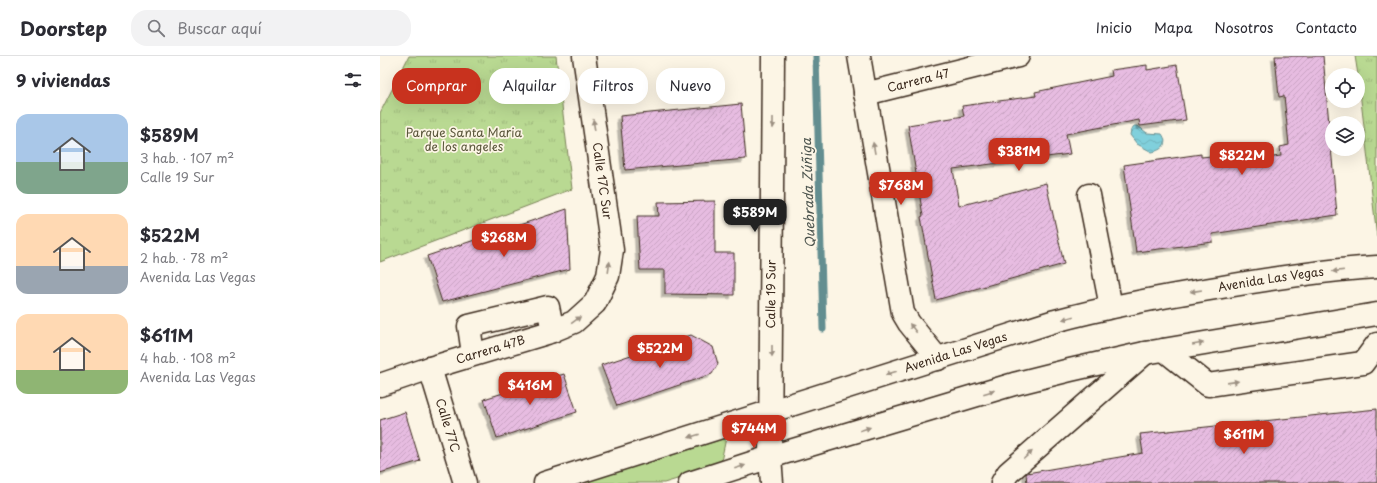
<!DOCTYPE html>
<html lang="es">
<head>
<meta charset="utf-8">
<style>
	body { margin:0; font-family:"Playpen Sans",sans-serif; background:#f2f2f3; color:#2b2b33; height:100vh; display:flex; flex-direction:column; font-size:15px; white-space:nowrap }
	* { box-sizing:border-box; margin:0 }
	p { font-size:13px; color:#7c7c81 }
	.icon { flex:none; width:22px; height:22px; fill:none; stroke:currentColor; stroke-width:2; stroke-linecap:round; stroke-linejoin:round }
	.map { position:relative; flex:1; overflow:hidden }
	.panel { display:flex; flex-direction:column; background:#fff; width:380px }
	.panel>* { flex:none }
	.guide { position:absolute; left:12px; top:12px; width:380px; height:36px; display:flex; gap:8px }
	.controls { position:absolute; left:945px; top:12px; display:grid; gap:8px }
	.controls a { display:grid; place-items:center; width:40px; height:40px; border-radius:50%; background:#fff; box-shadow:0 4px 16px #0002; font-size:20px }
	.price { position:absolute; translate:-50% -34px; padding:0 9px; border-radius:8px; background:#c8321e; color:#fff; font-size:13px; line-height:26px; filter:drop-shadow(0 1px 2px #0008) }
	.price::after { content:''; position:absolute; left:50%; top:24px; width:12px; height:9px; margin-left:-6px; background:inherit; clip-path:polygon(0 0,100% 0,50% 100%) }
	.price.on { background:#222; color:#fff }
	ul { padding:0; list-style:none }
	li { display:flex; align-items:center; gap:12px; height:100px; padding:0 16px }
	li span { display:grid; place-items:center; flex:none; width:112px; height:80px; border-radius:12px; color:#555 }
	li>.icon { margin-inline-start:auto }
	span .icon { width:48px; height:48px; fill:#fffc; stroke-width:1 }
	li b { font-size:17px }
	h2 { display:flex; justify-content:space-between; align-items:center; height:48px; padding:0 16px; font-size:17px }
	.pill { padding:0 14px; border-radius:16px; background:#fff; box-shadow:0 4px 16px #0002; font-size:14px; line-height:36px }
	.pill.on { background:#c8321e; color:#fff }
	header { display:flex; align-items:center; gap:24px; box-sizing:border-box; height:56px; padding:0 20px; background:#fff; border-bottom:1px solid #e1e1e2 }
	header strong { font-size:19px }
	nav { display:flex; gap:22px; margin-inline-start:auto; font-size:14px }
	.search { width:280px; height:36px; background:#f2f2f3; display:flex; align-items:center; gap:10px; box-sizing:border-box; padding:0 14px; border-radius:16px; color:#7c7c81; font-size:15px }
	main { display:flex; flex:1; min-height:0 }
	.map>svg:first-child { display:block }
	.grass { fill:#b9d992; stroke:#7a8258 }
	.park { fill:url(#park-tufts); stroke:#7a8258 }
	.water { fill:url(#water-waves); stroke:#648e90 }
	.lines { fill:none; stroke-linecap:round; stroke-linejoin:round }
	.stream { stroke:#648e90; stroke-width:7 }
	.building { fill:url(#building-hatch); stroke:#3b2a1e; filter:url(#shadow) }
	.minor-casing { stroke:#3b2a1e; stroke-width:25 }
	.major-casing { stroke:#3b2a1e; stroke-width:25 }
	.minor { stroke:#fcf5e5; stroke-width:22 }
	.major { stroke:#fcf5e5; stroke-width:22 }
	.oneway { fill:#9c9082 }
	.labels { text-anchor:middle; stroke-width:3.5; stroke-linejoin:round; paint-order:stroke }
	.street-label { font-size:12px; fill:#3b2a1e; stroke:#fcf5e5 }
	.park-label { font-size:12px; fill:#5a563b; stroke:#fcf5e5 }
	.water-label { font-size:13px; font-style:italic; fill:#4c544e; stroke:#fcf5e5 }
</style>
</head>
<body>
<header>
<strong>Doorstep</strong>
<div class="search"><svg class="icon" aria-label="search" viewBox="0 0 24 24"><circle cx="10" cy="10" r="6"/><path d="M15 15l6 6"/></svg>Buscar aquí</div>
<nav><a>Inicio</a><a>Mapa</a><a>Nosotros</a><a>Contacto</a></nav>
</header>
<main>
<section class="panel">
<h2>9 viviendas<svg class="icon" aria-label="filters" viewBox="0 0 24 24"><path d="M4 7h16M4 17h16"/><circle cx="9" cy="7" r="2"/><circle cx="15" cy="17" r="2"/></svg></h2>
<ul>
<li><span style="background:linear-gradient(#a9c7e8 60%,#7fa58c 0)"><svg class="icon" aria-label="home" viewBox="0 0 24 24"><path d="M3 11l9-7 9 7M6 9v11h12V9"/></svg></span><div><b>$589M</b><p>3 hab. · 107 m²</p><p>Calle 19 Sur</p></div></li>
<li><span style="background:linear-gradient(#ffd9b3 65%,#9aa5b1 0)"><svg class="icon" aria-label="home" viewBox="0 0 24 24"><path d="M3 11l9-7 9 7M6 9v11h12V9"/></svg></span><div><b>$522M</b><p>2 hab. · 78 m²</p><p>Avenida Las Vegas</p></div></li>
<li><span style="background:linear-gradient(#ffd9b3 70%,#8fb573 0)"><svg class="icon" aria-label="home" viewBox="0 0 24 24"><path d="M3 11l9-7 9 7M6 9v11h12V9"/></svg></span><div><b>$611M</b><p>4 hab. · 108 m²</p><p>Avenida Las Vegas</p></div></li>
</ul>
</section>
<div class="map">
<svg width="997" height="427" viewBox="0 0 997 427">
	<defs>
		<pattern id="park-tufts" width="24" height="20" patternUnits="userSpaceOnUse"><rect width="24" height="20" fill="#b9d992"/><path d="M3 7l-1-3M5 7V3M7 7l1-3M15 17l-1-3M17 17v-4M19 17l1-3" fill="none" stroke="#a0ba7d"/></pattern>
		<pattern id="water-waves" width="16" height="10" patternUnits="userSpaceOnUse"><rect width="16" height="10" fill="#80d0dc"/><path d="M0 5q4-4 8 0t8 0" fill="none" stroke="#70b3bc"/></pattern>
		<pattern id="building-hatch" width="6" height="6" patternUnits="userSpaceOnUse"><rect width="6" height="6" fill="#e7bce1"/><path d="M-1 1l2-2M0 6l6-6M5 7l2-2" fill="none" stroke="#c7a2c1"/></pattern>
		<filter id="shadow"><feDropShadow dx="-3.5" dy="3.5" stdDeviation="0" flood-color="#0004"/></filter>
	</defs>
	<rect width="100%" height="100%" fill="#fcf5e5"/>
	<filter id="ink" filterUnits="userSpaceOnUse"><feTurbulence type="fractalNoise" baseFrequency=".025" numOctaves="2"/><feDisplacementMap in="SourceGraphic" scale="8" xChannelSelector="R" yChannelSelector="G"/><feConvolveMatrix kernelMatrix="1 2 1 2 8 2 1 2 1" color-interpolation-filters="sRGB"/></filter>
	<g filter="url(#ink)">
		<path class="grass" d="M346,382L340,410L284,427H202Z"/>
		<g class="park">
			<path d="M29,0H176L192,133L0,206V57Z"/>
			<path d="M975,0H997V181L978,19Z"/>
		</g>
		<path class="water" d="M754,70H758L767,77L782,78C789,88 782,94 772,96L757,88L750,79L751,74Z"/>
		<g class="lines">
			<path class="stream" d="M436,0L443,273"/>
		</g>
		<g class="building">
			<path d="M895,0H943L957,159L832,178L833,186L756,196L744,109L821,98V101L853,98L854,106L901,100L900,91L909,89L904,40L899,41Z"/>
			<path d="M767,9V14L797,9L806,64L760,70L759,64L686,78L690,98L573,113L579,150L666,127L684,208L556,244L541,161L543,160L528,69L584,60L582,50L656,40L655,36L732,20L731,14Z"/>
			<path d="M361,48L366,103L245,114L240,60Z"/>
			<path d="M335,145V197H354V239L285,238V214H260L257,160H279L278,146Z"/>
			<path d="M187,153L190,213L62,246L47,200Z"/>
			<path d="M311,279L333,291L338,308L332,318L237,350L221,309Z"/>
			<path d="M184,318L197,356L117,382L104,343Z"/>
			<path d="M997,353V427H647L646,418L647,417L763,397L760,378Z"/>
			<path d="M25,356L40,405L0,417V364Z"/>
		</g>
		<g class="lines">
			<g class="minor-casing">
				<g id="minor">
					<path d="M479,0L523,257L529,267L558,303"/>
					<path id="s1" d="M485,38L638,0"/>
					<path d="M709,139L731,251"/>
					<path d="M784,294L828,329L983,307L997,288"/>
					<path d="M93,298L89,270L168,251L173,275"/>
					<path id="s2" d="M50,312L85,427"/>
					<path id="s3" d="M0,329L50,312L167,277L194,266L215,247L228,220L232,194L204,0"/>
					<path id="s4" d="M392,427L390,401L393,0"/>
					<path d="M622,427L628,417L765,297"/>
				</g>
			</g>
			<g class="major-casing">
				<g id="major">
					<path id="s5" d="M165,427L675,265C730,250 786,240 842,231C894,222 945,214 997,211"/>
					<path d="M310,427L390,401L634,328L690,314L765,297L997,258"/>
				</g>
			</g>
			<use href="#minor" class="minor"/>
			<use href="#major" class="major"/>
		</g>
		<defs><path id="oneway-solid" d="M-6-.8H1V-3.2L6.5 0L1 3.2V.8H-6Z"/></defs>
		<g class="oneway">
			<use href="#oneway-solid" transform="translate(393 67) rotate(90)"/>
			<use href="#oneway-solid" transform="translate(214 69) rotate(-99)"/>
			<use href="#oneway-solid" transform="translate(494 92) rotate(-100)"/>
			<use href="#oneway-solid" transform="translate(229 211) rotate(-82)"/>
			<use href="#oneway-solid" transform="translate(958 215) rotate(173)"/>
			<use href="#oneway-solid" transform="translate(816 235) rotate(171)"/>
			<use href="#oneway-solid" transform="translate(688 262) rotate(164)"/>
			<use href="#oneway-solid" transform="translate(196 264) rotate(-36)"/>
			<use href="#oneway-solid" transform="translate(533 272) rotate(-128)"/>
			<use href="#oneway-solid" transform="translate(818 288) rotate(-10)"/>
			<use href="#oneway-solid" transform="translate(392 295) rotate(90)"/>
			<use href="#oneway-solid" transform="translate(511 317) rotate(162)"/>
			<use href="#oneway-solid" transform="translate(853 326) rotate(-8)"/>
			<use href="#oneway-solid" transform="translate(609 336) rotate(-17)"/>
			<use href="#oneway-solid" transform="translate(485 373) rotate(-17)"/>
			<use href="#oneway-solid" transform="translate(314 380) rotate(162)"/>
			<use href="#oneway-solid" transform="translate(648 399) rotate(-42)"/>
			<use href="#oneway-solid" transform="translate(360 411) rotate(-18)"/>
		</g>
	</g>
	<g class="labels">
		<g class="street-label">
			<text dy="4" stroke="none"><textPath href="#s1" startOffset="55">Carrera 47</textPath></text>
			<text transform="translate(222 125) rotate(82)" y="4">Calle 17C Sur</text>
			<text dy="4" stroke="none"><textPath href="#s5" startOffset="755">Avenida Las Vegas</textPath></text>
			<text dy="4" stroke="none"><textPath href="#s4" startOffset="189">Calle 19 Sur</textPath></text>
			<text dy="4" stroke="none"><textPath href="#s3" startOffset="116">Carrera 47B</textPath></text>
			<text dy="4" stroke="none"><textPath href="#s5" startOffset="431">Avenida Las Vegas</textPath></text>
			<text dy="4" stroke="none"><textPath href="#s2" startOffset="60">Calle 77C</textPath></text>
		</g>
		<g class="park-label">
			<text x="84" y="81">Parque Santa Maria<tspan x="84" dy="14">de los angeles</tspan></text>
		</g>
		<g class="water-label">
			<text transform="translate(428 137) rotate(-92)" y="5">Quebrada Zúñiga</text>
		</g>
	</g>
</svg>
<div class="controls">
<a><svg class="icon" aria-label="locate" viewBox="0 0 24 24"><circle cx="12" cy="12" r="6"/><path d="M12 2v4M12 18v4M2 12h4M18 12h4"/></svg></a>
<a><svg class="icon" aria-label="layers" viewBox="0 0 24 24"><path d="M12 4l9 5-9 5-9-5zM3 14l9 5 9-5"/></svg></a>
</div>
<b class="price" style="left:639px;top:116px">$381M</b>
<b class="price" style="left:862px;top:120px">$822M</b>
<b class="price" style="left:521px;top:150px">$768M</b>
<b class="price on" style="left:375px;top:177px">$589M</b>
<b class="price" style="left:124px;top:202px">$268M</b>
<b class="price" style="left:280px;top:313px">$522M</b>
<b class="price" style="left:150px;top:350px">$416M</b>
<b class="price" style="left:374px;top:393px">$744M</b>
<b class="price" style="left:864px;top:399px">$611M</b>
<div class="guide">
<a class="pill on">Comprar</a>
<a class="pill">Alquilar</a>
<a class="pill">Filtros</a>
<a class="pill">Nuevo</a>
</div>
</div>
</main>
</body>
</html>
